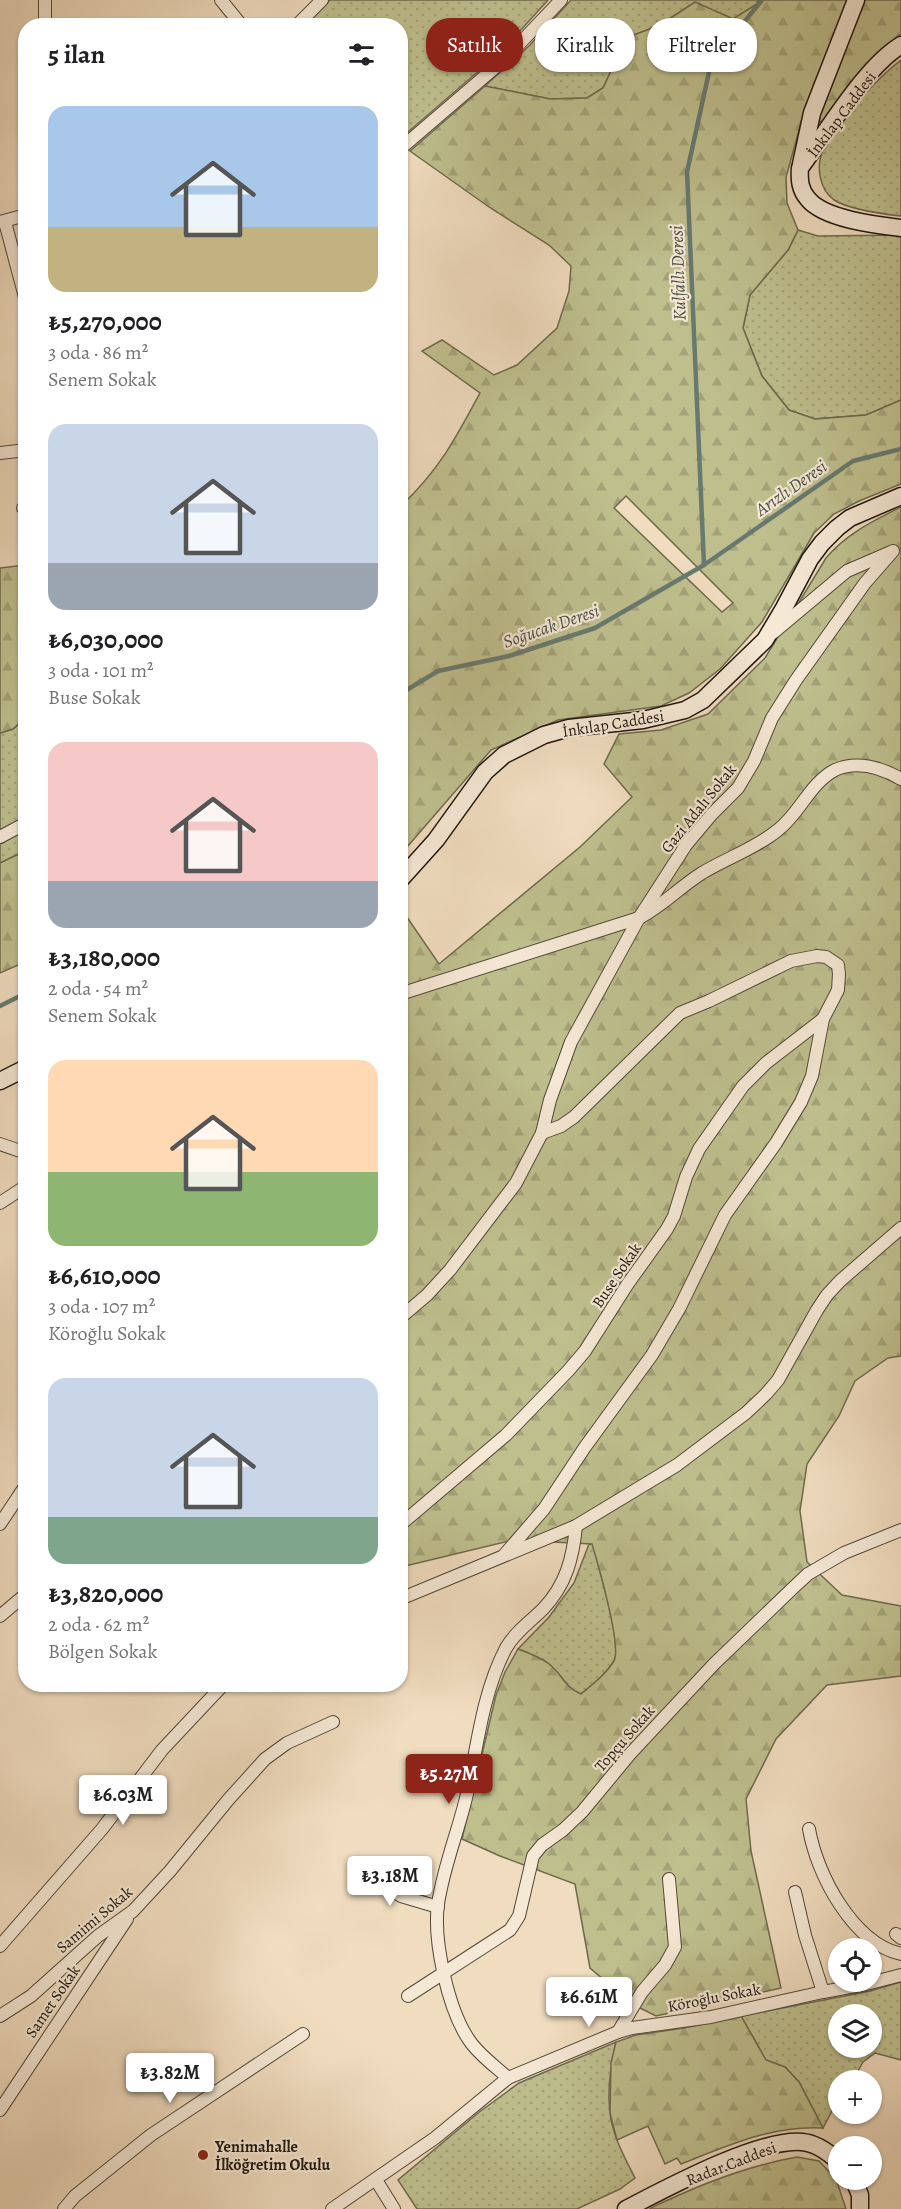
<!DOCTYPE html>
<html lang="tr">
<head>
<meta charset="utf-8">
<style>
	body { margin:0; font-family:Alegreya,serif; background:#f2f2f2; color:#202124; height:100vh; display:flex; flex-direction:column; font-size:22px; white-space:nowrap }
	* { box-sizing:border-box; margin:0 }
	p { font-size:20px; color:#757577 }
	.icon { flex:none; width:33px; height:33px; fill:none; stroke:currentColor; stroke-width:2; stroke-linecap:round; stroke-linejoin:round }
	.map { position:relative; flex:1; overflow:hidden }
	.panel { position:absolute; left:18px; top:18px; width:390px; height:1674px; display:flex; flex-direction:column; background:#fff; border-radius:24px; box-shadow:0 2px 4px #0004 }
	.panel>* { flex:none }
	.banner { position:absolute; left:426px; top:18px; width:384px; height:54px; display:flex; gap:12px }
	.buttons { position:absolute; left:828px; top:1938px; display:grid; gap:12px }
	.buttons a { display:grid; place-items:center; width:54px; height:54px; border-radius:50%; background:#fff; box-shadow:0 2px 4px #0004; font-size:30px }
	.price { position:absolute; translate:-50% -51px; padding:0 14px; border-radius:6px; background:#fff; color:#222; font-size:20px; line-height:39px; filter:drop-shadow(0 2px 3px #0008) }
	.price::after { content:''; position:absolute; left:50%; top:36px; width:18px; height:14px; margin-left:-9px; background:inherit; clip-path:polygon(0 0,100% 0,50% 100%) }
	.price.on { background:#8f2418; color:#fff }
	ul { padding:0; list-style:none }
	li { display:grid; align-content:center; gap:12px; height:318px; padding:0 30px }
	li span { display:grid; place-items:center; height:186px; border-radius:18px; color:#555 }
	li>.icon { margin-inline-start:auto }
	span .icon { width:108px; height:108px; fill:#fffc; stroke-width:1 }
	li b { font-size:26px }
	h2 { display:flex; justify-content:space-between; align-items:center; height:72px; padding:0 30px; font-size:26px }
	.chip { padding:0 21px; border-radius:24px; background:#fff; box-shadow:0 2px 4px #0004; font-size:21px; line-height:54px }
	.chip.on { background:#8f2418; color:#fff }
	.map>svg:first-child { display:block }
	.grass { fill:url(#grass-dots); stroke:#6e6a4e; stroke-width:1.5; fill-rule:evenodd }
	.forest { fill:url(#forest-firs); stroke:#6e6a4e; stroke-width:1.5; fill-rule:evenodd }
	.lines { fill:none; stroke-linecap:round; stroke-linejoin:round }
	.stream { stroke:#687a6f; stroke-width:4.5 }
	.street-casing { stroke:#52483a; stroke-width:14 }
	.secondary-casing { stroke:#1e160d; stroke-width:19 }
	.street { stroke:#f5e8d5; stroke-width:12 }
	.secondary { stroke:#f5e8d5; stroke-width:16 }
	.poi-dot { fill:#8f2418; stroke:#f5e8d5; stroke-width:2 }
	.labels { text-anchor:middle; stroke-width:4.5; stroke-linejoin:round; paint-order:stroke }
	.street-label { font-size:16px; fill:#1e160d; stroke:#f5e8d5 }
	.poi-label { font-size:16px; font-weight:bold; fill:#1e160d; stroke:#f5e8d5; text-anchor:start }
	.water-label { font-size:18px; font-style:italic; fill:#495046; stroke:#f5e8d5 }
</style>
</head>
<body>
<div class="map">
<svg width="901" height="2209" viewBox="0 0 901 2209">
	<defs>
		<pattern id="grass-dots" width="8" height="8" patternUnits="userSpaceOnUse" patternTransform="scale(1.5)"><rect width="8" height="8" fill="#bfbf8e"/><path d="M2 2h.1M6 6h.1" fill="none" stroke="#a4a379" stroke-width="1.8" stroke-linecap="round"/></pattern>
		<pattern id="forest-firs" width="22" height="20" patternUnits="userSpaceOnUse" patternTransform="scale(1.5)"><rect width="22" height="20" fill="#bfbf8e"/><path d="M5 1l3.5 6h-7zM16 11l3.5 6h-7z" fill="#a4a379"/></pattern>
	</defs>
	<rect width="100%" height="100%" fill="#f0dcbf"/>
	<filter id="stains"><feTurbulence type="fractalNoise" baseFrequency=".00333" numOctaves="4"/><feColorMatrix values="0 0 0 0 .2 0 0 0 0 .09 0 0 0 0 .02 0 0 0 .5 -.17"/></filter>
	<radialGradient id="worn" r=".72"><stop offset=".6" stop-color="#630" stop-opacity="0"/><stop offset="1" stop-color="#630" stop-opacity=".3"/></radialGradient>
	<g class="grass">
		<path d="M330,0H548L501,52L401,138L400,26L306,25Z"/>
		<path d="M571,0H758L757,4L733,19L695,2L660,25L631,36L618,56L603,88L587,98L550,99L485,86L529,46Z"/>
		<path d="M901,60V216C883,214 850,210 834,200C819,189 816,166 823,150C826,142 834,134 839,127C857,103 876,79 901,60Z"/>
		<path d="M798,230L818,236L901,235V400L866,415L814,419L789,410L762,376L743,328L750,295L788,250Z"/>
		<path d="M25,718V819L0,833V733L13,729Z"/>
		<path d="M25,830V851L0,863V844Z"/>
		<path d="M589,1544H593C597,1564 623,1646 614,1661C606,1674 593,1684 581,1694C563,1686 563,1675 549,1664C540,1657 529,1653 518,1649L549,1617L574,1583Z"/>
		<path d="M901,1982V2060L875,2053L863,2062L853,2080H838V2099L823,2128L799,2082L785,2067L766,2060L741,2016L870,1991ZM838,2014H872V2048H838Z"/>
		<path d="M616,2042C611,2064 607,2089 610,2112C612,2135 625,2158 635,2178L620,2189L577,2209H417L398,2180L478,2113L519,2083Z"/>
	</g>
	<g class="forest">
		<path d="M758,0H849L806,105L786,177L787,203L798,230L788,250L750,295L743,328L762,376L789,410L815,419L866,415L901,400V484L859,501L834,514L814,533L762,622L720,669L689,693L661,706L558,720L491,750L401,854V506C439,470 456,438 480,393L422,351L442,340L494,375L517,365L557,328L569,291L571,266L549,245L489,207L410,151L485,86L550,99L587,98L603,88L618,56L631,36L660,25L695,2L733,19L757,4ZM626,496L733,603L722,612L614,508Z"/>
		<path d="M864,0H901V34L876,54L826,118L820,122L816,118Z"/>
		<path d="M901,507V1356L888,1358L855,1381L839,1416L807,1464L800,1511L807,1562L842,1595L901,1606V1676L827,1685L776,1739L746,1799L751,1851L781,1988L656,2016L634,2005L590,1968L575,1884L500,1856L462,1839L496,1695L505,1672L518,1649C529,1653 540,1657 549,1664C563,1675 563,1686 581,1694C593,1684 606,1674 614,1661C622,1647 598,1564 592,1544L513,1540L401,1567L400,907L439,964L580,847L632,797L604,764L619,734L661,730L708,714L765,658L826,558C846,534 873,521 901,507Z"/>
		<path d="M25,565V718L13,729L0,733V568Z"/>
		<path d="M25,851V962L0,973V863Z"/>
		<path d="M741,2016L766,2060L785,2067L799,2082L823,2128C772,2125 727,2146 681,2164L677,2158L665,2164L648,2126L617,2140L610,2113L611,2063L616,2042L636,2035L684,2028Z"/>
		<path d="M797,2157L819,2161L836,2179L846,2209H649C696,2186 746,2166 797,2157Z"/>
	</g>
	<g class="lines">
		<g class="stream">
			<path d="M704,565L687,172L711,63L762,0"/>
			<path d="M400,694L438,671L509,656L595,628L704,565L853,461L901,449"/>
			<path d="M0,1006L26,993"/>
		</g>
		<g class="street-casing">
			<g id="street">
				<path d="M221,0L242,26"/>
				<path d="M45,26V0"/>
				<path d="M296,26L322,0"/>
				<path d="M400,149L505,59L561,0"/>
				<path d="M0,222L26,215"/>
				<path d="M5,222L26,301"/>
				<path d="M0,453L26,450"/>
				<path d="M23,508H26"/>
				<path d="M773,633L847,571L891,552"/>
				<path d="M0,837L26,823"/>
				<path d="M400,994L639,918C662,906 680,887 702,873C727,858 756,848 778,830C800,813 810,783 835,770C857,760 882,768 901,779"/>
				<path d="M0,1144L26,1153"/>
				<path d="M0,1203L26,1186"/>
				<path d="M400,1318L427,1295L450,1270L516,1183L542,1133L550,1100L571,1042L639,918L686,845L712,814L738,788L754,761L772,718L796,680L865,583L893,551"/>
				<path d="M0,1524L26,1485"/>
				<path d="M400,1525L506,1435L568,1371L585,1351L627,1285L667,1229L674,1216L686,1177L699,1149L743,1086L766,1063L823,1019"/>
				<path d="M505,1554L544,1509L585,1447L652,1355L679,1309L725,1215L776,1143L801,1102L812,1076L823,1019L838,990L839,974L838,965L826,957L817,956L791,961L709,1001L680,1013L574,1117L561,1126L542,1133"/>
				<path d="M400,1599L576,1526L677,1465L746,1413L766,1394L778,1380L817,1310L827,1295L840,1281L901,1228"/>
				<path d="M0,1616L26,1594"/>
				<path d="M809,1829C817,1875 853,1943 901,1954"/>
				<path d="M355,1869L374,1878L401,1896L438,1907"/>
				<path d="M795,1892L805,1935L823,1992"/>
				<path d="M896,1934L901,1938"/>
				<path d="M0,1946L102,1829L162,1750L224,1684"/>
				<path d="M408,1996L510,1930L519,1916L533,1856L542,1845L563,1830L582,1812L630,1754L714,1664L794,1587L808,1574L844,1553L901,1530"/>
				<path d="M0,2016L31,1996L98,1936L133,1911L170,1871L228,1800L265,1759L287,1743L333,1722"/>
				<path d="M618,2032L642,1992L665,1965L675,1947L669,1879"/>
				<path d="M508,2078C495,2066 479,2055 469,2040C448,2009 433,1941 438,1904C444,1863 461,1825 469,1785C478,1739 484,1690 506,1648C515,1632 530,1622 543,1609C566,1585 573,1558 576,1526"/>
				<path d="M0,2110L127,1919"/>
				<path d="M376,2180L394,2209"/>
				<path d="M64,2209L75,2196L151,2135L303,2034"/>
				<path d="M332,2209L435,2138L508,2078L618,2032L632,2028L711,2017L823,1992L866,1984L901,1975"/>
			</g>
		</g>
		<g class="secondary-casing">
			<g id="secondary">
				<path d="M901,45C864,68 827,132 800,168C799,180 800,190 808,199C824,219 876,225 901,228"/>
				<path d="M801,164L812,113L856,0"/>
				<path d="M400,880L436,840L485,772L504,755L544,735L569,728L643,720L685,710L703,700L765,640L784,608L810,559L822,543L837,528L850,518L901,496"/>
				<path d="M0,1081L26,1068"/>
				<path d="M854,2180L860,2195V2209"/>
				<path d="M626,2209C665,2189 759,2138 802,2142C816,2143 828,2152 838,2161"/>
			</g>
		</g>
		<use href="#street" class="street"/>
		<use href="#secondary" class="secondary"/>
	</g>
	<circle class="poi-dot" cx="203" cy="2155" r="6"/>
	<g class="labels">
		<g class="street-label">
			<text transform="translate(841 114) rotate(-53)" y="6">İnkılap Caddesi</text>
			<text transform="translate(613 723) rotate(-9)" y="6">İnkılap Caddesi</text>
			<text transform="translate(698 808) rotate(-51)" y="6">Gazi Adalı Sokak</text>
			<text transform="translate(616 1275) rotate(-56)" y="6">Buse Sokak</text>
			<text transform="translate(624 1738) rotate(-49)" y="6">Topçu Sokak</text>
			<text transform="translate(94 1919) rotate(-40)" y="6">Samimi Sokak</text>
			<text transform="translate(714 1997) rotate(-11)" y="6">Köroğlu Sokak</text>
			<text transform="translate(52 2001) rotate(-56)" y="6">Samet Sokak</text>
			<text transform="translate(731 2163) rotate(-21)" y="6">Radar Caddesi</text>
		</g>
		<g class="poi-label">
			<text x="215" y="2152">Yenimahalle<tspan x="215" dy="18">İlköğretim Okulu</tspan></text>
		</g>
		<g class="water-label">
			<text transform="translate(678 273) rotate(-92)" y="6">Kulfallı Deresi</text>
			<text transform="translate(791 488) rotate(-35)" y="6">Arızlı Deresi</text>
			<text transform="translate(551 626) rotate(-19)" y="6">Soğucak Deresi</text>
		</g>
	</g>
	<rect width="100%" height="100%" filter="url(#stains)"/>
	<rect width="100%" height="100%" fill="url(#worn)"/>
</svg>
<div class="buttons">
<a><svg class="icon" aria-label="locate" viewBox="0 0 24 24"><circle cx="12" cy="12" r="6"/><path d="M12 2v4M12 18v4M2 12h4M18 12h4"/></svg></a>
<a><svg class="icon" aria-label="layers" viewBox="0 0 24 24"><path d="M12 4l9 5-9 5-9-5zM3 14l9 5 9-5"/></svg></a>
<a>+</a>
<a>−</a>
</div>
<b class="price on" style="left:449px;top:1805px">₺5.27M</b>
<b class="price" style="left:123px;top:1826px">₺6.03M</b>
<b class="price" style="left:390px;top:1907px">₺3.18M</b>
<b class="price" style="left:589px;top:2028px">₺6.61M</b>
<b class="price" style="left:170px;top:2104px">₺3.82M</b>
<div class="banner">
<a class="chip on">Satılık</a>
<a class="chip">Kiralık</a>
<a class="chip">Filtreler</a>
</div>
<section class="panel">
<h2>5 ilan<svg class="icon" aria-label="filters" viewBox="0 0 24 24"><path d="M4 7h16M4 17h16"/><circle cx="9" cy="7" r="2"/><circle cx="15" cy="17" r="2"/></svg></h2>
<ul>
<li><span style="background:linear-gradient(#a9c7e8 65%,#c2b280 0)"><svg class="icon" aria-label="home" viewBox="0 0 24 24"><path d="M3 11l9-7 9 7M6 9v11h12V9"/></svg></span><div><b>₺5,270,000</b><p>3 oda · 86 m²</p><p>Senem Sokak</p></div></li>
<li><span style="background:linear-gradient(#c9d6e8 75%,#9aa5b1 0)"><svg class="icon" aria-label="home" viewBox="0 0 24 24"><path d="M3 11l9-7 9 7M6 9v11h12V9"/></svg></span><div><b>₺6,030,000</b><p>3 oda · 101 m²</p><p>Buse Sokak</p></div></li>
<li><span style="background:linear-gradient(#f6c9c9 75%,#9aa5b1 0)"><svg class="icon" aria-label="home" viewBox="0 0 24 24"><path d="M3 11l9-7 9 7M6 9v11h12V9"/></svg></span><div><b>₺3,180,000</b><p>2 oda · 54 m²</p><p>Senem Sokak</p></div></li>
<li><span style="background:linear-gradient(#ffd9b3 60%,#8fb573 0)"><svg class="icon" aria-label="home" viewBox="0 0 24 24"><path d="M3 11l9-7 9 7M6 9v11h12V9"/></svg></span><div><b>₺6,610,000</b><p>3 oda · 107 m²</p><p>Köroğlu Sokak</p></div></li>
<li><span style="background:linear-gradient(#c9d6e8 75%,#7fa58c 0)"><svg class="icon" aria-label="home" viewBox="0 0 24 24"><path d="M3 11l9-7 9 7M6 9v11h12V9"/></svg></span><div><b>₺3,820,000</b><p>2 oda · 62 m²</p><p>Bölgen Sokak</p></div></li>
</ul>
</section>
</div>
</body>
</html>
